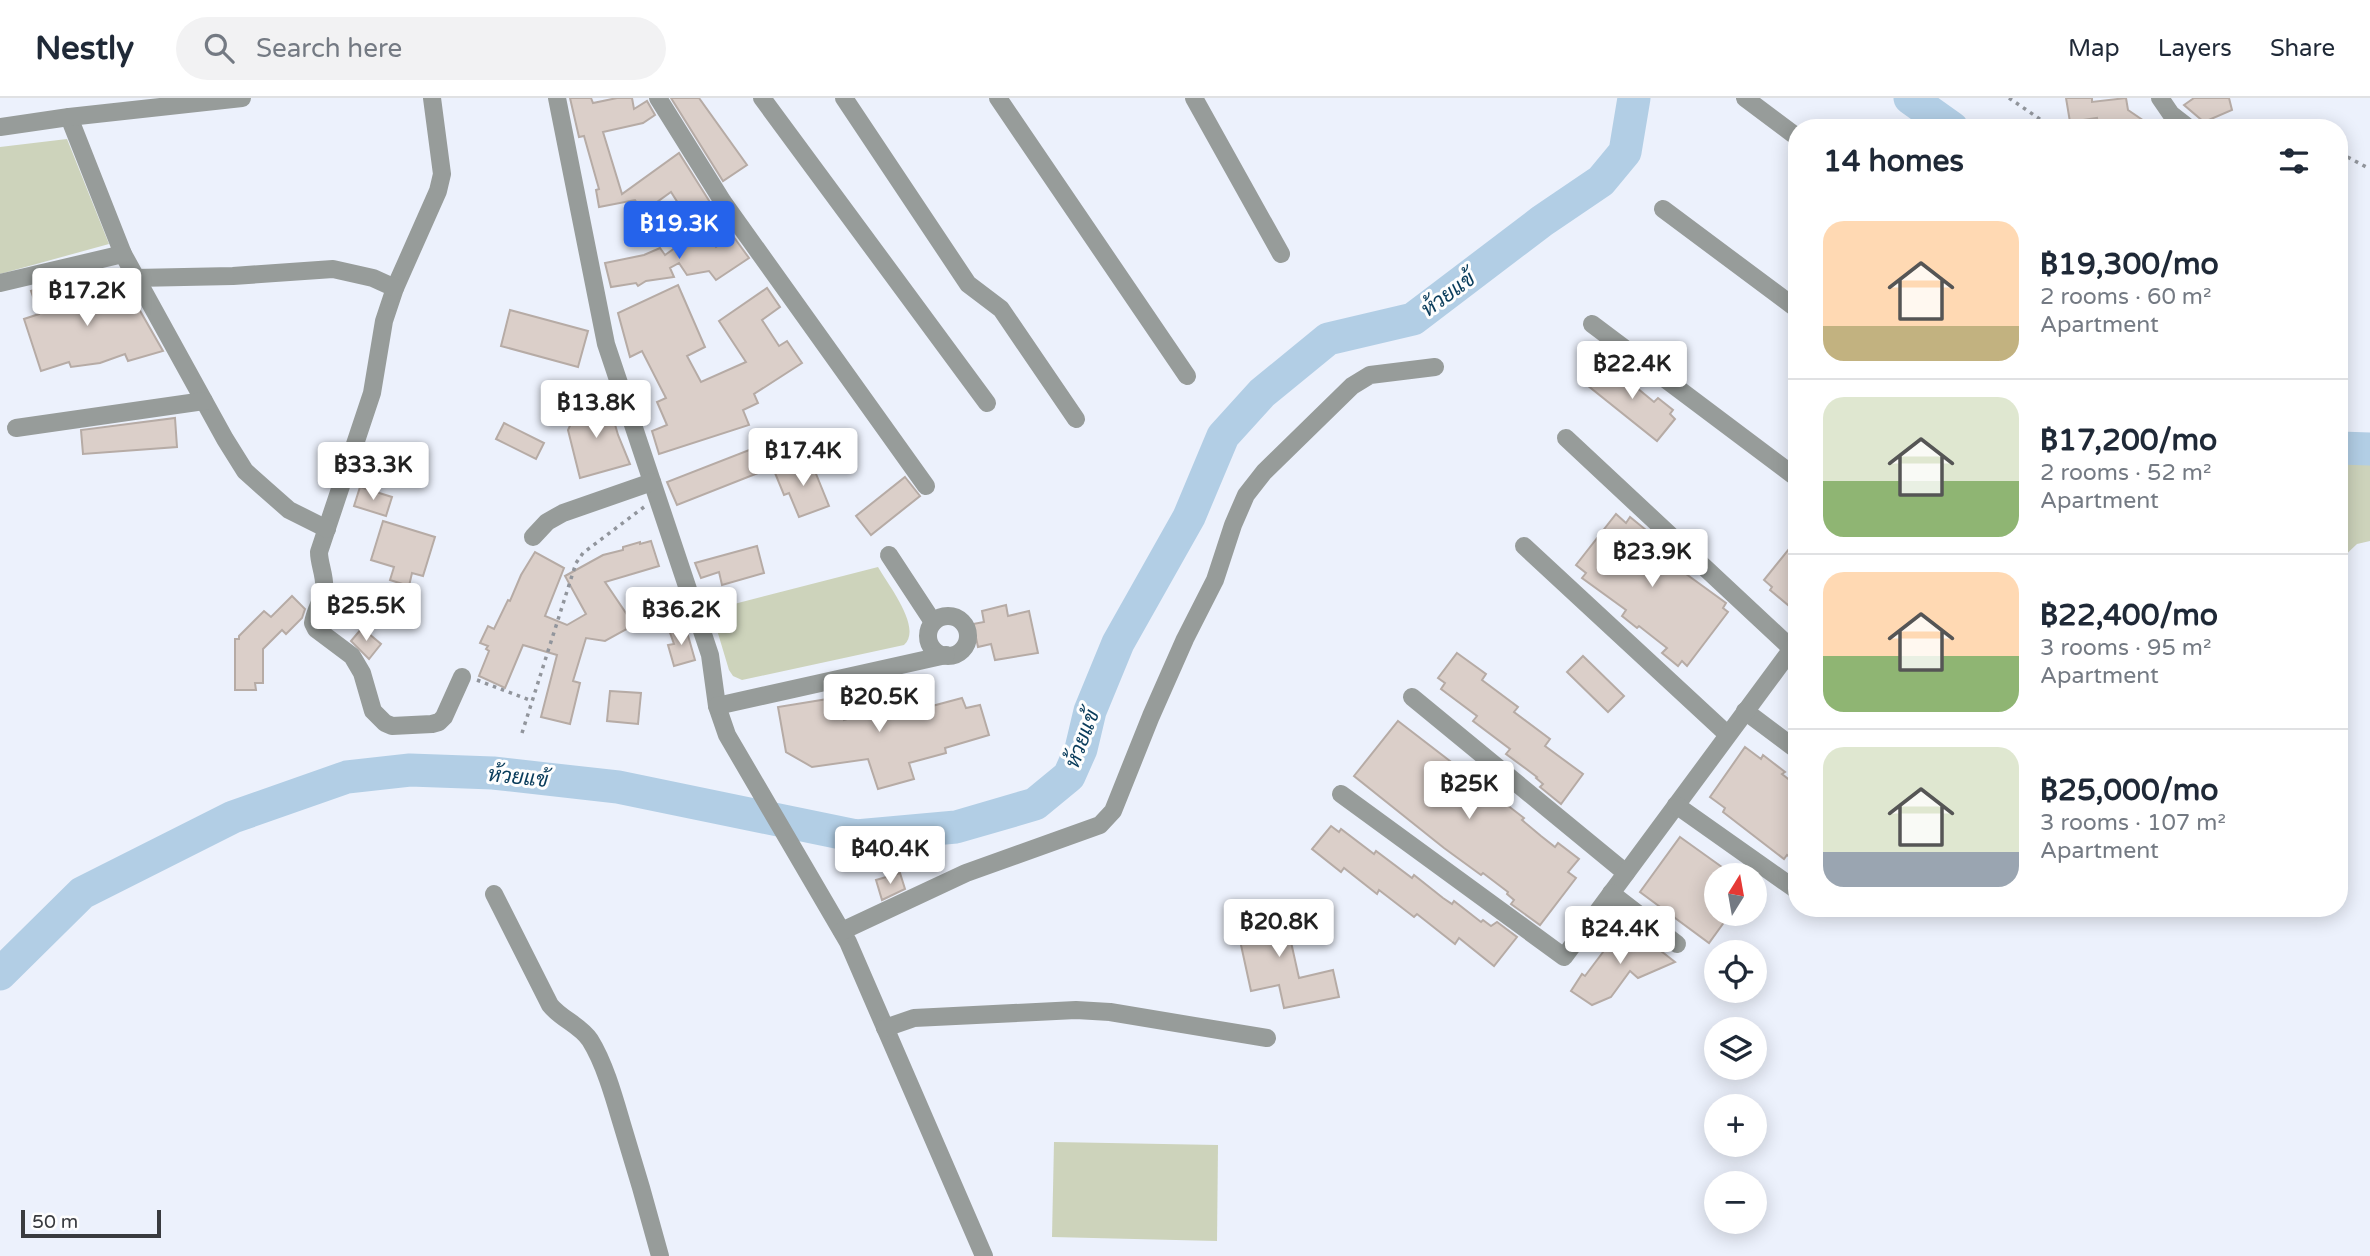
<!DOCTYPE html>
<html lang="en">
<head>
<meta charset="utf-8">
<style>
	body { margin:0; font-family:"Varela Round",Sarabun,sans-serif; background:#f2f2f3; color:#1f2937; height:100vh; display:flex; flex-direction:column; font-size:26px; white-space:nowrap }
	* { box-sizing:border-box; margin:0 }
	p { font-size:23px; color:#747a83 }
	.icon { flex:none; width:38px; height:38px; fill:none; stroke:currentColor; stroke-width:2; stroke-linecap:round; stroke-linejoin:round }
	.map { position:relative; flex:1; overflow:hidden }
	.side { position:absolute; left:1788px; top:21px; width:560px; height:798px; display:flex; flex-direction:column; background:#fff; border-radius:28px; box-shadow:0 4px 18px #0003 }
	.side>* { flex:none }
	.needle { width:46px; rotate:11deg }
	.fabs { position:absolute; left:1704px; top:765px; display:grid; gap:14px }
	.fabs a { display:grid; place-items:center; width:63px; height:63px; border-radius:50%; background:#fff; box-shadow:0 4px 18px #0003; font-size:35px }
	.scale { position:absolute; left:21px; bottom:18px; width:140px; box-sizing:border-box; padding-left:7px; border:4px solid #393b3f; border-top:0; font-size:19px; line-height:24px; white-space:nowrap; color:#393b3f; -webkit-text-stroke:5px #fefefe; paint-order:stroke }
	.price { position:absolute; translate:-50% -60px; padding:0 16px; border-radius:7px; background:#fff; color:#222; font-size:23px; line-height:46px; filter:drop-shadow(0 2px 4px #0008) }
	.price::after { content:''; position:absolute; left:50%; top:42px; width:21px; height:16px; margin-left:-10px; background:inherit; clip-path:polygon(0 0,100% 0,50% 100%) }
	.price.active { background:#2563eb; color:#fff }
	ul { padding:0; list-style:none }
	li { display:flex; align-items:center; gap:21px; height:175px; padding:0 35px }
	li+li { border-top:2px solid #e0e1e3 }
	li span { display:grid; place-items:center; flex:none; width:196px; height:140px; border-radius:21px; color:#555 }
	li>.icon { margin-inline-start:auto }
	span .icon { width:84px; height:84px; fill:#fffc; stroke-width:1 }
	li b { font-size:30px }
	h2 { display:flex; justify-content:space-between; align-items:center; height:84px; padding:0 35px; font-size:30px }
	header { display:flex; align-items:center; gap:42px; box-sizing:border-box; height:98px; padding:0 35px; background:#fff; border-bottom:2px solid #e0e1e3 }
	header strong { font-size:33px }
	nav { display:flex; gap:38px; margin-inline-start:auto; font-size:24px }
	.search { width:490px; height:63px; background:#f2f2f3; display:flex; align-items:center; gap:18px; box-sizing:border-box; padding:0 24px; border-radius:38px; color:#747a83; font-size:26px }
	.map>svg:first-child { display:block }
	.green { fill:#cdd3bb }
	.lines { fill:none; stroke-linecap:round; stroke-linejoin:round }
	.river { stroke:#b2cee5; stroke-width:33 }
	.building { fill:#dbcfc9; stroke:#b6aba5; stroke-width:2 }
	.path { stroke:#91959c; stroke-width:3.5; stroke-dasharray:3.5 5; stroke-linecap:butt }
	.minor { stroke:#979c9a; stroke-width:18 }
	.labels { text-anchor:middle; stroke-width:6; stroke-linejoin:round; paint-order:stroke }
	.water-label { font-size:21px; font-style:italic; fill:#093c5b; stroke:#fefefe }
</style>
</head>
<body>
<header>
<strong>Nestly</strong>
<div class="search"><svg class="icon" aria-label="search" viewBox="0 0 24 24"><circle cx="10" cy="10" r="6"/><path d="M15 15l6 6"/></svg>Search here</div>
<nav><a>Map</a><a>Layers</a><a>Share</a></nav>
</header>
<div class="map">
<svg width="2370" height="1158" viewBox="0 0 2370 1158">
	<rect width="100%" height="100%" fill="#ecf1fc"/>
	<g class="green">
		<path d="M67,41L109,146L0,176V49Z"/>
		<path d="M2340,361L2370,362V443L2357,446L2340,462Z"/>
		<path d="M878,469C888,487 923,530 904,547L742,582L733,578L729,572L711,512Z"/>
		<path d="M1054,1044L1218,1047L1217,1143L1052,1139Z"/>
	</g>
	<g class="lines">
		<g class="river">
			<path d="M1910,0L1952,30"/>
			<path d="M2340,350L2370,351"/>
			<path d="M0,876L82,795L233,719L347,679L410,672L493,675L618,689L856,738L956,729L1035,706L1069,678L1081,651L1090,613L1118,545L1189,419L1223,338L1262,295L1328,241L1413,221L1542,123L1601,83L1625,54L1634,0"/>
		</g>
	</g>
	<g class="building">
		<path d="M570,0H591L593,5L617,0H632L634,11L647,3L655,17L643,25L603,34L622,96L679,55L713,109L690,124L671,94L643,114L635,102L599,109L596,92L599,91L584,38L579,39Z"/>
		<path d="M671,0H699L747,67L723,83Z"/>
		<path d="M2066,0H2092V4L2126,0L2128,12L2144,23L2099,30L2097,20L2070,24Z"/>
		<path d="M2194,0H2229L2232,12L2204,24L2184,7Z"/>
		<path d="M703,130L716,149L733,138L749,160L716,182L709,173L687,177L679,165L670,170L674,179L646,183L638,188L636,185L611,189L605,165L644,157L660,150L665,157Z"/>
		<path d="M70,180L82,215L110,205L104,189L123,183L163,253L128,263L125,256L100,265L71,269L69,264L41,273L24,221L39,216L31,193Z"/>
		<path d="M678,187L705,249L687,258L701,284L746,264L719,223L767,190L780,209L762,222L779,248L787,243L802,265L754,296L758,305L743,312L749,327L659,356L652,333L667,327L657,304L666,300L642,253L630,259L618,215Z"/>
		<path d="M510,212L588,233L578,269L501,248Z"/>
		<path d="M1604,265L1615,273L1619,268L1635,280L1631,285L1654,304L1658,300L1673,312L1670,316L1675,321L1657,343L1587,287Z"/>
		<path d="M608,302L618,337L630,366L580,380L568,332L579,308Z"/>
		<path d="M175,320L177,349L83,356L81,332Z"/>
		<path d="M504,325L544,345L536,361L496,341Z"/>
		<path d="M762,347L773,369L677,407L667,384Z"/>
		<path d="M810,361L829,408L799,419L789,395L784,397L775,375Z"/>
		<path d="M905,379L920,398L871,437L856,418Z"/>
		<path d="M360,389L392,399L386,418L354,408Z"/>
		<path d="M1616,416L1626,425L1630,419L1646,432L1642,436L1685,468L1682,473L1726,505L1723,510L1728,514L1687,568L1682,563L1678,568L1662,555L1667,550L1639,528L1637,530L1622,518L1626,512L1582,480L1586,475L1576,467Z"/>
		<path d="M383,423L435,439L423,478L412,475L409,488L390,482L394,469L371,462Z"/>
		<path d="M1797,441V497L1788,507L1770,492L1772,489L1764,482Z"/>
		<path d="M651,443L659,468L605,484L634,527L605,543L586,540L573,583L580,585L570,626L541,619L557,557L523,547L505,590L479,578L489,553L486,551L488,548L480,545L488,528L494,531L508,502L510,503L521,477L535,454L564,470L545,518L567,527L586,516L565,478L603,457L623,452V449L640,444V446Z"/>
		<path d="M757,448L764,475L722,487L719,474L701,480L695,465Z"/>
		<path d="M292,498L305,511L302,520L286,536L282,532L263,551V585H255L256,592H235V541H239V538L264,513L271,519Z"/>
		<path d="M1006,507L1008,518L1029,513L1038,555L995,562L991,546L978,549L973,526L984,524L982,513Z"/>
		<path d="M685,527L695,562L674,568L668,547L674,546L669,532Z"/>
		<path d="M362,530L381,546L369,561L351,543Z"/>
		<path d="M1457,555L1486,576L1482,582L1518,609L1514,614L1550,641L1545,648L1583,676L1561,706L1540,689L1543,686L1536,680L1537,679L1506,656L1510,651L1473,623L1477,618L1441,591L1445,585L1438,580Z"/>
		<path d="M1583,558L1624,598L1608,614L1567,574Z"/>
		<path d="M610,593L641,595L638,626L607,623Z"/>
		<path d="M929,598L932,608L962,600L966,610L980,607L989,637L945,650L946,655L909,665L914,681L878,691L868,661L812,669L786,654L778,609L840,599L844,622Z"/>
		<path d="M1398,623L1524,720L1522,722L1541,738L1555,749L1558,745L1579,761L1568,774L1576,780L1540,827L1511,806L1514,802L1507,796L1508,794L1483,775L1481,777L1444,750L1354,678Z"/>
		<path d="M1745,649L1761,661L1763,657L1785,674L1782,676L1797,688V765L1787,757L1784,761L1723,714L1725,710L1710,699Z"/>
		<path d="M1331,728L1339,734L1341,731L1374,756L1376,753L1412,780L1414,777L1443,800L1452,806L1454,803L1481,824L1483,822L1491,828L1497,824L1517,839L1494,868L1459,840L1455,846L1417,816L1414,819L1379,792L1377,796L1344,770L1341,774L1312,751Z"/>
		<path d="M1680,739L1733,777H1717V816H1730L1709,845L1640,794Z"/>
		<path d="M900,775L905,791L882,802L876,782Z"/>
		<path d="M1273,803L1274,810L1283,808L1299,880L1333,872L1339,899L1284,910L1279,887L1251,893L1236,824L1249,822L1246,808Z"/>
		<path d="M1625,825L1675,864L1638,880L1630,873L1611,899L1592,907L1571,893L1582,876L1585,878Z"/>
	</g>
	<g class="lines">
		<g class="path">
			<path d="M2009,0L2053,30"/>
			<path d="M2340,55L2370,71"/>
			<path d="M477,582L532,603"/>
			<path d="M522,635L576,465L583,455L644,409"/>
		</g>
		<g class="minor">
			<path d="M432,0L442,76L438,93L395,190L384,223L372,295L319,454C319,467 326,479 324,493C321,504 315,513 313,525L316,531L352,558L362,575L373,613L385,625L392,628L432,626L439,624L444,619L462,579"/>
			<path d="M557,0L606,246L710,557L717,608L727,637L848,844L984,1158"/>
			<path d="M658,0L723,104L926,388"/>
			<path d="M762,0L987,305"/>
			<path d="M844,0L968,186L1001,211L1076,321"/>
			<path d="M998,0L1187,278"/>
			<path d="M1194,0L1281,156"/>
			<path d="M1745,0L1797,39"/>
			<path d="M2160,0L2171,16L2189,30"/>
			<path d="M69,19L123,156L225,341L245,373L264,390L289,412L327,431"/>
			<path d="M0,29L69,19L242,0"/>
			<path d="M1663,111L1797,211"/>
			<path d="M135,180L233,178L333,171L373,180L395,190"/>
			<path d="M0,185L123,156"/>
			<path d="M1592,226L1797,380"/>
			<path d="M16,330L204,303"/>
			<path d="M1566,340L1792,551"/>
			<path d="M533,439L547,424L563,415L652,384"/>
			<path d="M1524,448L1727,636"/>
			<path d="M889,457L933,524"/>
			<circle cx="948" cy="538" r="20"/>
			<path d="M1412,599L1626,775"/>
			<path d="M717,608L946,557"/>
			<path d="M1745,613L1797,652"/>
			<path d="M1341,696L1564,859L1797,544"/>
			<path d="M1676,707L1795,791"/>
			<path d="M1611,795L1677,846"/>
			<path d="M494,796L550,907C561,921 580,927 590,942C604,964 614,999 621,1023C635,1068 648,1113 660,1158"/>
			<path d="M842,833L966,775L1100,727L1113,713L1151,618L1185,541L1215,482L1233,427L1246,397L1264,374L1352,288L1370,277L1435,269"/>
			<path d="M885,930L914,920L1076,912L1110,914L1267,940"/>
		</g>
	</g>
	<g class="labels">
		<g class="water-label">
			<text transform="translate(1448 196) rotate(-36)" y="7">ห้วยแข้</text>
			<text transform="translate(1082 641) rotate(-69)" y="7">ห้วยแข้</text>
			<text transform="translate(518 679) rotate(6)" y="7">ห้วยแข้</text>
		</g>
	</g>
</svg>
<div class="fabs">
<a><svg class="needle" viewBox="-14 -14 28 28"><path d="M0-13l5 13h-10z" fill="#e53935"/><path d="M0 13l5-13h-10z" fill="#747a83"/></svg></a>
<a><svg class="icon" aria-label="locate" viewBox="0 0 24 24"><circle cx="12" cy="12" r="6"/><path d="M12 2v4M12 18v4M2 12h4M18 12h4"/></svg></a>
<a><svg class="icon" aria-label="layers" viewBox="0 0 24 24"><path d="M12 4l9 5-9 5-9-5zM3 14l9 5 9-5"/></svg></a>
<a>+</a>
<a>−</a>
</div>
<div class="scale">50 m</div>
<b class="price active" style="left:679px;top:163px">฿19.3K</b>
<b class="price" style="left:87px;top:230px">฿17.2K</b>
<b class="price" style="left:1632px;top:303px">฿22.4K</b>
<b class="price" style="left:596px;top:342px">฿13.8K</b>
<b class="price" style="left:803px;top:390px">฿17.4K</b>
<b class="price" style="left:373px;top:404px">฿33.3K</b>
<b class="price" style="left:1652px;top:491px">฿23.9K</b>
<b class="price" style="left:366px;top:545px">฿25.5K</b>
<b class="price" style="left:681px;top:549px">฿36.2K</b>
<b class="price" style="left:879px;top:636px">฿20.5K</b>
<b class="price" style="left:1469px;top:723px">฿25K</b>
<b class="price" style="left:890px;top:788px">฿40.4K</b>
<b class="price" style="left:1279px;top:861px">฿20.8K</b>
<b class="price" style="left:1620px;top:868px">฿24.4K</b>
<section class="side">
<h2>14 homes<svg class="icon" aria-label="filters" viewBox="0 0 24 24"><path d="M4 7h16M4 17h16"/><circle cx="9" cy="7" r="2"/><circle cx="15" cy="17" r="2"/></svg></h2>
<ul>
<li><span style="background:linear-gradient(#ffd9b3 75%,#c2b280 0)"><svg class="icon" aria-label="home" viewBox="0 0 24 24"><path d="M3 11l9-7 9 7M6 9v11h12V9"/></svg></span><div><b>฿19,300/mo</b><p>2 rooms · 60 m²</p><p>Apartment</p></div></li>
<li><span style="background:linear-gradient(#dfe7d0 60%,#8fb573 0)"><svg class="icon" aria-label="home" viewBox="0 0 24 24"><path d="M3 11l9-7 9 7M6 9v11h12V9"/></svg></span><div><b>฿17,200/mo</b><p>2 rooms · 52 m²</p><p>Apartment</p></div></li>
<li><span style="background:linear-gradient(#ffd9b3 60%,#8fb573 0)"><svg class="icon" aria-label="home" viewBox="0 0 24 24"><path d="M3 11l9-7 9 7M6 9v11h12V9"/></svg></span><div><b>฿22,400/mo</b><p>3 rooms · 95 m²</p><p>Apartment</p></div></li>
<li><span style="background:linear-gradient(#dfe7d0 75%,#9aa5b1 0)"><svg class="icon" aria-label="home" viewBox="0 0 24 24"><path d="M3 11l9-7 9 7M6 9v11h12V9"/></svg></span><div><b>฿25,000/mo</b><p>3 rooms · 107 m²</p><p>Apartment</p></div></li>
</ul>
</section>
</div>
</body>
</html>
